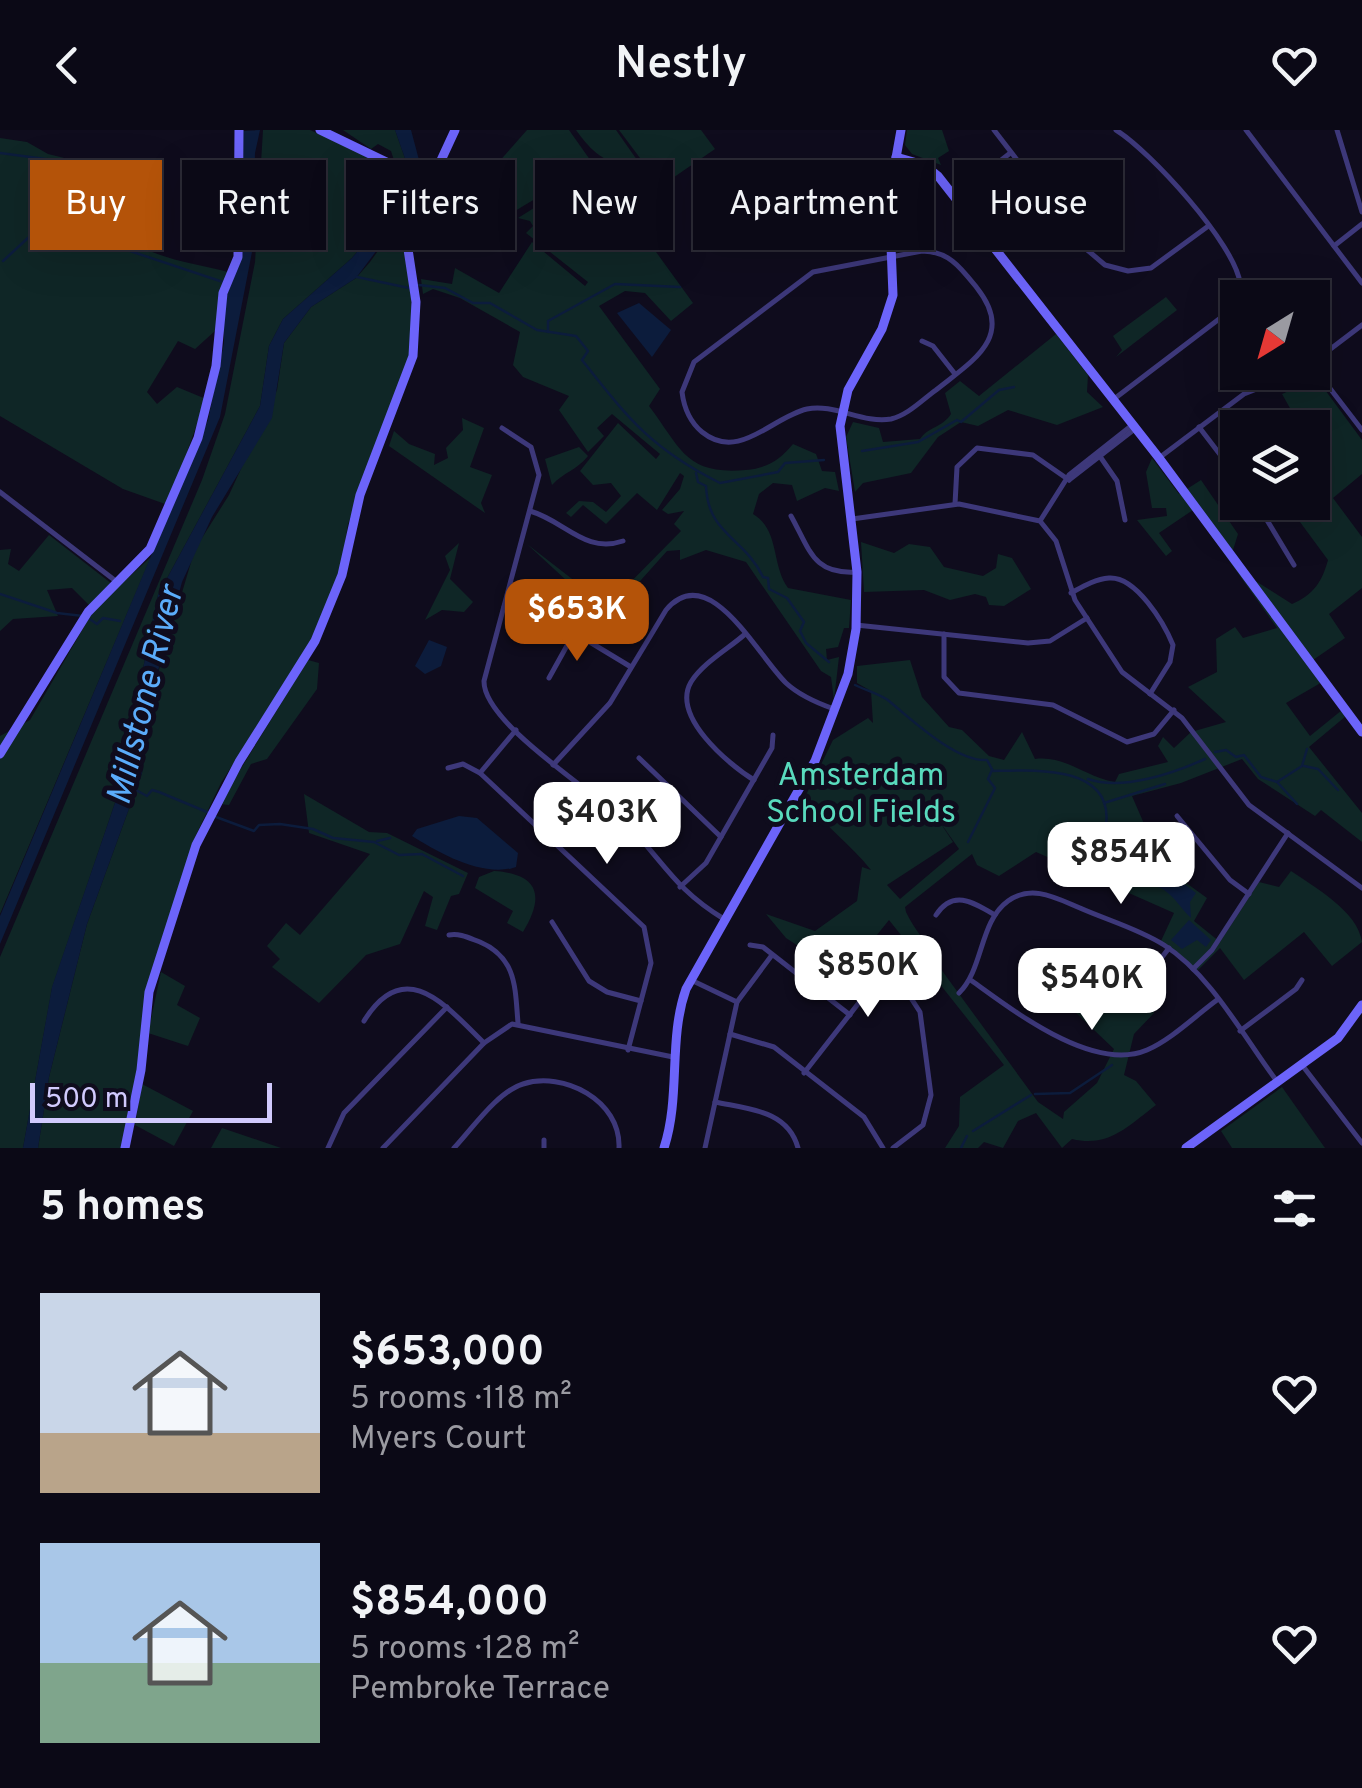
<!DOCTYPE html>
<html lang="en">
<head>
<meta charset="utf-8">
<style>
	body { margin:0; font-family:Overpass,sans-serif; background:#14121f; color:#f1f3f6; height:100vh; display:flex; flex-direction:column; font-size:38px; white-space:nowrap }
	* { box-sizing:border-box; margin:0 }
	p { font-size:32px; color:#9a9aa1 }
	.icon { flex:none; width:55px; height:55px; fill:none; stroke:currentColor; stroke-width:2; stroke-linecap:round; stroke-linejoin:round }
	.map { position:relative; height:1018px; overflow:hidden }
	.side { display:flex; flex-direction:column; background:#0b0916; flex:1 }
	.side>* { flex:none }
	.banner { position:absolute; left:30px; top:30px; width:1302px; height:90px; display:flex; gap:20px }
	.needle { width:65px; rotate:217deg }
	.fabs { position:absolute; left:1220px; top:150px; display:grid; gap:20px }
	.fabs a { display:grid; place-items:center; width:110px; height:110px; border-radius:0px; background:#0b0916; box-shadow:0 10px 40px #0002,0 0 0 2px #2b2a35; font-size:50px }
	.scale { position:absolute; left:30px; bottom:25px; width:242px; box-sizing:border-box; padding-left:10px; border:5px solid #d1cafd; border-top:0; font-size:28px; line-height:35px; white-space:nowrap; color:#d1cafd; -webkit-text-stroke:8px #0f0c1d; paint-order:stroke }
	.price { position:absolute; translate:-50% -85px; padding:0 22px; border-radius:20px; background:#fff; color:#222; font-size:32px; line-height:65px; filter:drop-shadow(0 2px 5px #0008) }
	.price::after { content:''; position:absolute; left:50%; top:60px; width:30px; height:22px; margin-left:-15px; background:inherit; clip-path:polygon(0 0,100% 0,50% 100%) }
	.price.on { background:#b45309; color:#fff }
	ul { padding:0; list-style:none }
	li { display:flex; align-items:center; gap:30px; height:250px; padding:0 40px }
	li span { display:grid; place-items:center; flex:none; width:280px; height:200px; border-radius:0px; color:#555 }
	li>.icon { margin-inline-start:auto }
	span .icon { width:120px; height:120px; fill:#fffc; stroke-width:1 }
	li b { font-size:42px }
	h2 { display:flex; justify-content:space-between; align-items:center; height:120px; padding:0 40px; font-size:42px }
	.chip { padding:0 35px; border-radius:0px; background:#0b0916; box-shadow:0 10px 40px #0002,0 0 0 2px #2b2a35; font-size:35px; line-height:90px }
	.chip.on { background:#b45309; color:#fff }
	header { display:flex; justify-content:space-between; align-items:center; height:130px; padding:0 40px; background:#0b0916; font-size:45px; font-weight:600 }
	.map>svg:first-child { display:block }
	.green { fill:#0f2626; fill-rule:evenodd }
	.water { fill:#0c1c3c }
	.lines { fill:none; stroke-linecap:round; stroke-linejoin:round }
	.stream { stroke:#0c1c3c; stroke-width:2.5 }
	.street { stroke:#3d387a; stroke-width:5 }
	.secondary { stroke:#6c64fa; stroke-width:9 }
	.labels { text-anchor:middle; stroke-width:10; stroke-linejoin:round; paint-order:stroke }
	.park-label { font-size:32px; fill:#59dabd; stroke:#0f0c1d }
	.water-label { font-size:35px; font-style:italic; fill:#5bacfa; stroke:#0f0c1d }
</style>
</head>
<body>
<header><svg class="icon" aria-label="back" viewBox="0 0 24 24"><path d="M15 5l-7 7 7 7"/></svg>Nestly<svg class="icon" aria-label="heart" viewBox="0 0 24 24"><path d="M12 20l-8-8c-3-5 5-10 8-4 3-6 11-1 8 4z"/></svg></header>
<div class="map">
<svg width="1362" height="1018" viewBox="0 0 1362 1018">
	<rect width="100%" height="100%" fill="#0f0c1d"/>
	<g class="green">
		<path d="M263,0H310L407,44L395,76L352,128L283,189L269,216L260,276L158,465L117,667L52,858L23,1018H0V827L202,350L225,284L255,132Z"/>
		<path d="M343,0H395L408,37L394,30L391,21L378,14L371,19Z"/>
		<path d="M527,0H569L593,34L515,81L490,42Z"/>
		<path d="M576,0H616L637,30C611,42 590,20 576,0Z"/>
		<path d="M619,0H701L715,19L661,56Z"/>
		<path d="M907,0H942L949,21L938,28L941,35L912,24L905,15Z"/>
		<path d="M0,8L27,12L48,24L117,41L101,78C125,126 181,130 228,142L216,200L195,219L178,211L147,262L157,274L177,257L206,269L168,375L123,359L0,286Z"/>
		<path d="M596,39L693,173L671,191L645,163L625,161L599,176L660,259L649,276C682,320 686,345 746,340C767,338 780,330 793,314L816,324L822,341L835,342L839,361L825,358L797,371L792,355L773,353L759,364L753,384C780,400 771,435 788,458L851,470L849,498H844L838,517L826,519L827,530L839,527L834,570L831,547L821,541L746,432L706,420L680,430V420L667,421L607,488L527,414L607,476L681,401L674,394L684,381L668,384L662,380L680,359L684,346L680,343L657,380L637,363L606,394L583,375L571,387L566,383L579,371L593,372L606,382L621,366L611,353L593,355L580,341L618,293L656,329L660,324L612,284L597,298L604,306L588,322L559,280L569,266L523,247L513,235L520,202L460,168L433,159L423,164L421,149L452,154L455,138L499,163L532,112L585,156L588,152L526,103L533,96L530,91L518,88Z"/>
		<path d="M421,51L423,63L404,102L412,176L411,225L348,394L341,437L312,509L221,653L195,707L146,860L138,940L122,1018H38L49,947L87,794L142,643L152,563L195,419L229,365L277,260L284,213L311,177L356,148L370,132L410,76Z"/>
		<path d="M1166,167L1177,180L1116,227L1122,220L1113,206Z"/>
		<path d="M1056,204L1088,245L1087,262L1103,277L1057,295L1008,280L978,296L961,292L938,307L911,343L863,353L855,362L846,307L853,292L879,298L883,312L920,309C928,297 943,297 951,284L945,263L960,251L979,266Z"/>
		<path d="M1317,249L1362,310V344L1333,368L1362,407V458L1329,484L1345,508L1313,530L1324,551L1286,573L1310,606L1342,580L1346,586L1309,617L1362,683V712L1321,680L1315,686L1258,649L1242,629L1181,653L1132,666L1145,696L1134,701L1156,731L1207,768L1194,791L1220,812L1259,752L1279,757L1291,741C1314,757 1358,781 1362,812L1332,836L1304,802L1244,850L1220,818L1198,840L1161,811L1174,783L1036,722L999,746L977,735L972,724L905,777L906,782C914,800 930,815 935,831L1038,972L1063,989L1064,982L1097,953L1114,919L1073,880L1082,861L1114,866L1138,859L1154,883L1134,904L1124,945L1136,951L1156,975C1128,996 1109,1018 1072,1009L1062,1018L1036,983L1018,991L1003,1018L984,1012L978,1018H945L959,996L960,967L1004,935L889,790L844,846L786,808L766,784L815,801L857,771L862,737L871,740C850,714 825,696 804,669L833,610L868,588L873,593L871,561L857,553V536L910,530L922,567L949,597L962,600L989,626L1004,630L1022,602L1035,629C1065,625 1085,647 1115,652L1119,644L1168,632L1158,616L1163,607L1174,618L1191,602L1226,592L1188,557L1217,542L1216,509L1235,497L1243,508L1277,498L1193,380L1159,403L1172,421L1166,426L1137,390L1167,386L1166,378H1152L1146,342L1152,328L1179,364L1201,350L1238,404L1233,420L1254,450L1292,474C1313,465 1322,452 1328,430L1286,373L1312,372V298L1284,297L1295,287L1282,264ZM935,685L959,719L900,769L887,755L953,712Z"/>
		<path d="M462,288L484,298L470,337L492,345L481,373L485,383L389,316L394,301L409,314L435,324L434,335L448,328L446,318L463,300Z"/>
		<path d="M579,317L588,326C577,340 564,342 552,355L545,329Z"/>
		<path d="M49,405L112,454L89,475L72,458L47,460L58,486L13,489L0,501V420L11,419L8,434L19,441Z"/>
		<path d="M861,412L894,423L909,414L930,417L944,437L983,446L996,438L998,424L1012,428L1031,459L1004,476L989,475L986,467L975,464L950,470L924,460L864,462Z"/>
		<path d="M459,413L450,449L473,472L464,482L442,480L425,490L450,440L445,426Z"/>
		<path d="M151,427L0,784V606L30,590L95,478Z"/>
		<path d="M308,530L319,533L317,559L267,629L251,634L229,675L219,674Z"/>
		<path d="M304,664L369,702L387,703L468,743L459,764L451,766L437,800L425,796L433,767L424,761L400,814L366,825L319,873L272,837L280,829L267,816L286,793L300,805L370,724L309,703Z"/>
		<path d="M494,741C539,744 545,766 523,802L507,793L513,781L475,758L479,747Z"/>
		<path d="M161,842L185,856L177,875L200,888L188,916L148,903Z"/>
		<path d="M142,954L193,981L174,1016L135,995Z"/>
		<path d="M1282,957L1325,1018H1232L1221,1001Z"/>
		<path d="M222,998L281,1018H211Z"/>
	</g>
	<g class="water">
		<path d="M260,0L255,23L252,122L220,287L0,814V786L208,290L224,213V173L242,125L243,1Z"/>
		<path d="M395,0H411L423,45L410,76L356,148L311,177L284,213L272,288L212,387L182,452L152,563L142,643L87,794L49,947L38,1018H23L52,857L117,667L158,465L260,276L269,216L283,189L352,128L395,76L408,37Z"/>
		<path d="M639,173L671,200L652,227L617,183Z"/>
		<path d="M429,510L447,517L441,536L425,544L415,536Z"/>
		<path d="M459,686L477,688L518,723L516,737C483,748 439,723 412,706L417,699Z"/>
		<path d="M1122,701L1144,738L1179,750L1196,763L1190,772L1191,788C1181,779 1176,768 1164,760C1138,744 1094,756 1083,722L1086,717Z"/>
		<path d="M1189,790L1211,810L1206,817L1197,810L1182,819L1171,810Z"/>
	</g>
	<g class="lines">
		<g class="stream">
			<path d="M0,23L53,30L78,65L81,79L102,107L115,116L223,152"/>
			<path d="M3,131L29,107L97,102"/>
			<path d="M357,147L409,158"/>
			<path d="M419,155L445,158L473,173H490L537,200L576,206L588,221L582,230C628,288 650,318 720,353L778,342L785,333L824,330"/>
			<path d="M548,202V191L615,154L680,157"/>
			<path d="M862,321L918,312L957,290L961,292L999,260L1014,257"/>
			<path d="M696,343L698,352L706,356C708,405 744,407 763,447L768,448L769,459L787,468L804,492L800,501L806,513L829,532"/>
			<path d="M0,464L57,483L83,486"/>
			<path d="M88,488L97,494L103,488L120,491"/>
			<path d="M855,555C865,560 882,565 889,571C911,589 956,632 987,630L993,641C1032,640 1114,634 1106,695"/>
			<path d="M1215,622L1226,620L1236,627L1244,625L1261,647L1277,652L1302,636L1307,619"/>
			<path d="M1304,636L1318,639L1338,660"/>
			<path d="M1088,649C1123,661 1174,643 1205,629"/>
			<path d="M1278,653L1297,674"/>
			<path d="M134,659L147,666L152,660L159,662L207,682"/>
			<path d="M1104,673L1165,654"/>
			<path d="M216,687L254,701L259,695L280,694L313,699L333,708L374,712L399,725L422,724L463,746"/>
			<path d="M377,711L390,708"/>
			<path d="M968,712L995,658L988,649L992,640"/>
			<path d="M1035,964L1070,963L1112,935"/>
			<path d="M973,1001L1031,965"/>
			<path d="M961,1018L967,1006"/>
		</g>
		<g class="street">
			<path d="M994,0L1085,118L1105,135L1128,141L1151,138L1207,97"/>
			<path d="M1246,0L1362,153"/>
			<path d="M1337,0L1362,82"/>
			<path d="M954,67L1009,24"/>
			<path d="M1334,116L1362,94"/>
			<path d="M922,121C949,121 961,138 977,158C1016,207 972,231 936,260C922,270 908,285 891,289C863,294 834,273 807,279C772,287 739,332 702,302C690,292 684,278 682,262L694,232L813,142Z"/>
			<path d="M922,211L933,216L955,244"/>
			<path d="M1312,233L1362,195"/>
			<path d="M1312,235L1362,300"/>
			<path d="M1114,269L1227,183L1240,153C1235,114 1150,21 1116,0"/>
			<path d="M1199,297L1238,348"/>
			<path d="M502,298L531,317L539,345L484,551C483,593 594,661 624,691C663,730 674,759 724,789"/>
			<path d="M1099,325L1117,351L1125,390"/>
			<path d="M1159,328L1244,264L1299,242"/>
			<path d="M1069,350L1136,298"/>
			<path d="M0,362L117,452"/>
			<path d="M1256,372L1294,435"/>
			<path d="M955,374L957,337L977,318L1033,325L1069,350"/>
			<path d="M530,381C565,391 585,424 623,411"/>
			<path d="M791,386C810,420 813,445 857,442"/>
			<path d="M852,389L959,374L1040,391L1056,411L1075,470L1122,542L1182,588L1249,675L1362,758"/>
			<path d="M1040,391L1069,345L1131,296"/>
			<path d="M1071,463C1082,457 1095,449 1109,448C1136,446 1164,493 1173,515L1170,532L1150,564"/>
			<path d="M504,477L555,491L631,537"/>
			<path d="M856,495L1028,513L1050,511L1087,488"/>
			<path d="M944,504V547L959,563L1053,575L1127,612L1154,604L1174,580"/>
			<path d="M744,505C728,519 703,533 691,552C671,586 728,634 754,650"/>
			<path d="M549,548L574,503"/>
			<path d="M639,628L721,707"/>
			<path d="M553,635L610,573L666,480C709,429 757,525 786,553C800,566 817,573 834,579"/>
			<path d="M448,638L463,634L480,643L644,797L651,833L628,920"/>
			<path d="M480,643L516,600"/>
			<path d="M1177,686L1230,750L1249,764"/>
			<path d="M680,757L706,733L772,618L773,605"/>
			<path d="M936,785C953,759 973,772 995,785"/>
			<path d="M552,792L589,851L607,862L641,871"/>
			<path d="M449,805C460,803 469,808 480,812C517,828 515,858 518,893"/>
			<path d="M750,815L763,817L850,885"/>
			<path d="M1047,830C1100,871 1127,876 1169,818"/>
			<path d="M1193,839L1212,820L1288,703"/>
			<path d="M882,843L909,865L920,882L931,965L923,995L893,1018"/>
			<path d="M691,850L737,872"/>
			<path d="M972,851C1014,881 1093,943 1147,920C1172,909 1195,886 1217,870"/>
			<path d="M959,863C984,838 979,792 1008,771C1032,754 1056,768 1080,778C1107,790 1139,799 1164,815C1211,845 1243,906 1276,950"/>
			<path d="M364,891C405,824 447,877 484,913"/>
			<path d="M1240,901L1296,859L1302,850"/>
			<path d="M730,904L774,917L864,987L883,1018"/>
			<path d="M1302,935L1362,1013"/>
			<path d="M804,943L890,833L892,821"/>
			<path d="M715,972C748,979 788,980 798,1018"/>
			<path d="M544,1010V1018"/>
			<path d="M328,1018L344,983L447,877"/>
			<path d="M383,1018L484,913L512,894L673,927"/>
			<path d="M454,1018C472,999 497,962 523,954C563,941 621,970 619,1018"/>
			<path d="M705,1018L737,872L772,825"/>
		</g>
		<g class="secondary">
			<path d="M320,0L430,53"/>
			<path d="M896,27L924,35L938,46L1159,328L1362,602"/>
			<path d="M0,624L88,482L150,419L198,308L216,236L223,163L238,127L239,0"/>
			<path d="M125,1018L141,940L149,862L196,715L239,632L315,511L342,445L360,365L413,226L416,172L406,106L455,0"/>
			<path d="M664,1018C681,966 668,910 686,859L815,631L848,544L856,499L857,442L840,296L848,260L882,199L893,165L889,67L901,0"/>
			<path d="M1186,1018L1338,908L1362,875"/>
		</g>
	</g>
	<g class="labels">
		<g class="park-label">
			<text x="861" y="655">Amsterdam<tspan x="861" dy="37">School Fields</tspan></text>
		</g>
		<g class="water-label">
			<text transform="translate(144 565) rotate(-76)" y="12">Millstone River</text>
		</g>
	</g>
</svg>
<div class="fabs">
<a><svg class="needle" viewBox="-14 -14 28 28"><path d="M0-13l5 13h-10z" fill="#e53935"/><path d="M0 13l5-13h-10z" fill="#9a9aa1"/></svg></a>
<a><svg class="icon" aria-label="layers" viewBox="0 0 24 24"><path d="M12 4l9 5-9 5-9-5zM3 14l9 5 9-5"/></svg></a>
</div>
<div class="scale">500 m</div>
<b class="price on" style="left:577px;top:534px">$653K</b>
<b class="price" style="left:607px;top:737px">$403K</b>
<b class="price" style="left:1121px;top:777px">$854K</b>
<b class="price" style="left:868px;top:890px">$850K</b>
<b class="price" style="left:1092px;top:903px">$540K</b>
<div class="banner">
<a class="chip on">Buy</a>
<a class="chip">Rent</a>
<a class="chip">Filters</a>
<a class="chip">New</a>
<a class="chip">Apartment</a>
<a class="chip">House</a>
</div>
</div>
<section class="side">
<h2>5 homes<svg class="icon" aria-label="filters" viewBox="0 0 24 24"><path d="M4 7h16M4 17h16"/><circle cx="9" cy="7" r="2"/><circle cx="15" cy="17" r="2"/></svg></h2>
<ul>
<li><span style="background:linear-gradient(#c9d6e8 70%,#b9a48a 0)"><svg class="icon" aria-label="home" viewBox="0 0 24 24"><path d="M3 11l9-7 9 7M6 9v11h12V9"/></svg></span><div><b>$653,000</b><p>5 rooms · 118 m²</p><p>Myers Court</p></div><svg class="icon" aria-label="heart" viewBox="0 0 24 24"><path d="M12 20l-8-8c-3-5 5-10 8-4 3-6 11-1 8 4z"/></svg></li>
<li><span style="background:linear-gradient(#a9c7e8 60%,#7fa58c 0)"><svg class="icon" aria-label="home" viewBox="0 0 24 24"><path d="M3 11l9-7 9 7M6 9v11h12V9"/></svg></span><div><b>$854,000</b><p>5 rooms · 128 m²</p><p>Pembroke Terrace</p></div><svg class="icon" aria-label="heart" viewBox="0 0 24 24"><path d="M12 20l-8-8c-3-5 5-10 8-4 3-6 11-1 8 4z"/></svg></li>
</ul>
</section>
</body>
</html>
